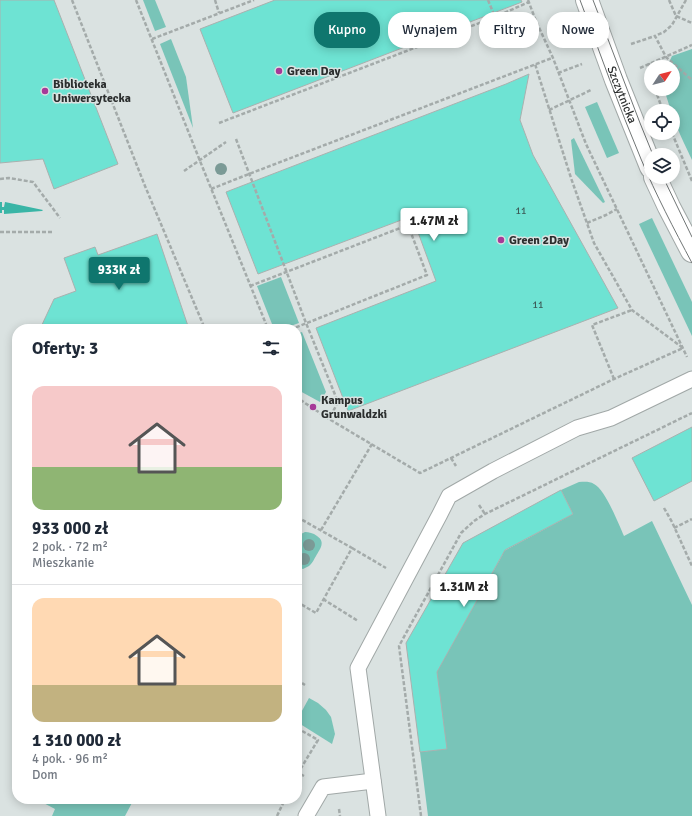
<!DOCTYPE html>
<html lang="pl">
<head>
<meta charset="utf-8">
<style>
	body { margin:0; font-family:Signika,sans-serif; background:#f2f2f3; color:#1f2937; height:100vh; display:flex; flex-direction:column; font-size:15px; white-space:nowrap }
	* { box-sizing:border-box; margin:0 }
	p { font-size:13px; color:#747a83 }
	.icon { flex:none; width:22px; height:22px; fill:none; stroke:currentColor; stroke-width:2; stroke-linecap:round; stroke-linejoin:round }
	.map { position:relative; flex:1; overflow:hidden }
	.panel { position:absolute; left:12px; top:324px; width:290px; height:480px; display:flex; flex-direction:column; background:#fff; border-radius:16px; box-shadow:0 2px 10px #0003 }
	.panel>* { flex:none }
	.guide { position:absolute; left:314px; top:12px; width:318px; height:36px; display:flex; gap:8px }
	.needle { width:26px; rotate:54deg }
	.fabs { position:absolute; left:644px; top:60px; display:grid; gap:8px }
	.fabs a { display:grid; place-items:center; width:36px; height:36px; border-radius:50%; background:#fff; box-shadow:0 2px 10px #0003; font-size:20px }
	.price { position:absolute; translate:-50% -34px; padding:0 9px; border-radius:4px; background:#fff; color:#222; font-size:13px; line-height:26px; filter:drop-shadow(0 1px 2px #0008) }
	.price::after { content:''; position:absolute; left:50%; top:24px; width:12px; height:9px; margin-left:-6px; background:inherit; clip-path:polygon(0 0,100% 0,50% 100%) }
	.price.selected { background:#0f766e; color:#fff }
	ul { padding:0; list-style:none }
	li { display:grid; align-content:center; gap:8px; height:212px; padding:0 20px }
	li+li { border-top:1px solid #e0e1e3 }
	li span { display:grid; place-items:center; height:124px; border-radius:12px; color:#555 }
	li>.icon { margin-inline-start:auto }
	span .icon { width:72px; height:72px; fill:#fffc; stroke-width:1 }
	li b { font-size:17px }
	h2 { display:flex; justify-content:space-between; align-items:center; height:48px; padding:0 20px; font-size:17px }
	.tag { padding:0 14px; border-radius:16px; background:#fff; box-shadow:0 2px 10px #0003; font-size:14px; line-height:36px }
	.tag.selected { background:#0f766e; color:#fff }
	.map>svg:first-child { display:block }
	.green { fill:#79c4b8 }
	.water { fill:#39b5a6 }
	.building { fill:#6ee3d3; stroke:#a9b1af }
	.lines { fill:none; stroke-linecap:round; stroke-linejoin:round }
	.lane-casing { stroke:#a1a8a7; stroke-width:17 }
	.secondary-casing { stroke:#a1a8a7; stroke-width:24 }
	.path { stroke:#a4abaa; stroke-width:2.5; stroke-dasharray:4 2; stroke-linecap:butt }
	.lane { stroke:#fff; stroke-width:15 }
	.secondary { stroke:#fff; stroke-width:22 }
	.tram { stroke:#707575; stroke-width:1 }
	.tree { fill:#7b9a96 }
	.poi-dot { fill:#a63998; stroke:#dae2e1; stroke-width:1.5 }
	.labels { text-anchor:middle; stroke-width:3; stroke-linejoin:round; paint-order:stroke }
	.number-label { font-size:10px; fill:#3c5b57 }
	.poi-label { font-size:12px; font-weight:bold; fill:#2b2e2e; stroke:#dae2e1; text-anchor:start }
	.street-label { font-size:12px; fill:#2b2e2e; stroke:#dae2e1 }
</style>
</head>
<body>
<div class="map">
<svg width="692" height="816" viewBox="0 0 692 816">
	<rect width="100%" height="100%" fill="#dae2e1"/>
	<g class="green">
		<path d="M143,0H155L166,27L155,31Z"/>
		<path d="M171,39L186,77L193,128L160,44Z"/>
		<path d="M692,49V160C687,148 673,123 673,111H671L664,89H673V67H667L672,56Z"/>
		<path d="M597,102L619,153L607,158L585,107Z"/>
		<path d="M574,138L605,202L603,203L575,174L571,140Z"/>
		<path d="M652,218L692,302V336L639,224Z"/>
		<path d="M281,277L299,323L282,329H274L257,286Z"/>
		<path d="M302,332L326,392L320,402L298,390L297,387V334Z"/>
		<path d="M579,482C584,482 589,481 594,484C605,489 619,525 624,536L652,521L692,605V816H428L420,752L446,749L436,669H438L503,554L502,552L573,514L561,490Z"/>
		<path d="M305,532C309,532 313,533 317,536C326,542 320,549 316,556C314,559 313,562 311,564L309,566L303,569L297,567V541L299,535Z"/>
		<path d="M309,698L318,703L326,710L331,717L335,734L332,744L297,722V720Z"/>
		<path d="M36,799H134L125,816H52L55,809Z"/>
	</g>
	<path class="water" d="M0,202H2V207H4L5,202L43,210L42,211L4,214V210H2V213H0Z"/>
	<g class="building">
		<path d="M0,0H54L118,164L54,189L43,159L0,163Z"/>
		<path d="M275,0H521L522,2L233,113L200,29Z"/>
		<path d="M529,74L520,120L533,155L618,308L348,411L316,328L436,281L412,216L258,274L226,192L506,84Z"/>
		<path d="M157,234L189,329H40L54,299L76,291L64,258L95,247L98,255Z"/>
		<path d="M692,427V481L654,501L632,458Z"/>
		<path d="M561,490L573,514L505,550L437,672L447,749L420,752L406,643L463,543Z"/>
	</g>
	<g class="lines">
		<g class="lane-casing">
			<g id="lane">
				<path d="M306,816L323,787L373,781"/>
				<path d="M378,816L358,668L440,514L449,496L493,471L577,428L611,418L692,379"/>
			</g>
		</g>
		<g class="secondary-casing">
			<g id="secondary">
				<path id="s1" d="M587,0L616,80L651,167"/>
				<path d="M655,177L669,207L692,251"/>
			</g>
		</g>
		<g class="path">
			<path d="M72,0L145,186L205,329"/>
			<path d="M136,0L200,161L268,329"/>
			<path d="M215,0L219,13"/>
			<path d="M488,0L495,17"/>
			<path d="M528,0L536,21L553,58L586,144L687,357"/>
			<path d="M669,0L676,16L692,23"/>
			<path d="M686,0L672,25L664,32L655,36L666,57L692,80"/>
			<path d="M152,39L254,0"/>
			<path d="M631,44L655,36"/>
			<path d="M649,63L651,74"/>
			<path d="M640,68L692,45"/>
			<path d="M558,73L582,64"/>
			<path d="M655,89L663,111"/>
			<path d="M549,110L591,90"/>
			<path d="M219,123L495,17L529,2"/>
			<path d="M672,133L692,181"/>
			<path d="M236,139L306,323L338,402L329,419"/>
			<path d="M184,171L226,142"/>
			<path d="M0,179L9,178L33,182L60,218"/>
			<path d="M211,189L249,174L552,58"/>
			<path d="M587,223L606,215L617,209"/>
			<path d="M0,232H52"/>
			<path d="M250,286L408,225L427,275L292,329"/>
			<path d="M614,379L592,325L632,310"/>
			<path d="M297,395L299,399L329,419L420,473L614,379L683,348L632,310L594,243L571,178L535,64"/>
			<path d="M451,458L456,466"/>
			<path d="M479,505L485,514"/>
			<path d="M664,508L672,522L692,566"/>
			<path d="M297,517L352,548L316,613L297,602"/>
			<path d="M674,528L692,519"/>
			<path d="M321,530L372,444"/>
			<path d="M352,548L386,568"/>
			<path d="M323,599L358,621"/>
			<path d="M297,680L305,685"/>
			<path d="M297,728L318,740L298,773L304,776"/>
			<path d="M339,809L340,816"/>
			<path d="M277,816L285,799"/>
			<path d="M421,816L399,646L461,533L474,521L485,514L692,413"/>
		</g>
		<use href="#lane" class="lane"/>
		<use href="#secondary" class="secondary"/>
		<g class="tram">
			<path d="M580,0C600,53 619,107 641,159C656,195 674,229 692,263"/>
			<path d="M593,0L640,123L653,155"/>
			<path d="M663,177L692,237"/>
		</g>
	</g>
	<g class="tree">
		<circle cx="221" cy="169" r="6"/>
		<circle cx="309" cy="545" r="6"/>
		<circle cx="304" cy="559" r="6"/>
	</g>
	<g class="poi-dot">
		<circle cx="279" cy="71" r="4"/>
		<circle cx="45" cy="91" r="4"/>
		<circle cx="501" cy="240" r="4"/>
		<circle cx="313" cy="407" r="4"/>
	</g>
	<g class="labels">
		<g class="number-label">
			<text x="521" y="214">11</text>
			<text x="538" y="308">11</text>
		</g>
		<g class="poi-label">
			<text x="287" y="75">Green Day</text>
			<text x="53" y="88">Biblioteka<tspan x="53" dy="14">Uniwersytecka</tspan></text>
			<text x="509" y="244">Green 2Day</text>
			<text x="321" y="404">Kampus<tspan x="321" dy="14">Grunwaldzki</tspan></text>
		</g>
		<g class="street-label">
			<text dy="4" stroke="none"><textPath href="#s1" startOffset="101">Szczytnicka</textPath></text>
		</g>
	</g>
</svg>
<div class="fabs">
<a><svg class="needle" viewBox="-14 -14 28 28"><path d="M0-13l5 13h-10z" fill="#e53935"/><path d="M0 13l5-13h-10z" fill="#747a83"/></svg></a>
<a><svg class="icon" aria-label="locate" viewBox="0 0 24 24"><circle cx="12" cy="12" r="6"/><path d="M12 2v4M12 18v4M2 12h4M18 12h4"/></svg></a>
<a><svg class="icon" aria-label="layers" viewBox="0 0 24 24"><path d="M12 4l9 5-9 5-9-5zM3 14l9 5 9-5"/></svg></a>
</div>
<b class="price" style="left:434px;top:242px">1.47M zł</b>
<b class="price selected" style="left:119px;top:291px">933K zł</b>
<b class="price" style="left:464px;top:608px">1.31M zł</b>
<div class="guide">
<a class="tag selected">Kupno</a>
<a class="tag">Wynajem</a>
<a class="tag">Filtry</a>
<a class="tag">Nowe</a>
</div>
<section class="panel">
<h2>Oferty: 3<svg class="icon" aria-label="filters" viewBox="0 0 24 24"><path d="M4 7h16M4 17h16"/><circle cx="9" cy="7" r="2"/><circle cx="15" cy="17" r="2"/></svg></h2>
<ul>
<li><span style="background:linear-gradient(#f6c9c9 65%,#8fb573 0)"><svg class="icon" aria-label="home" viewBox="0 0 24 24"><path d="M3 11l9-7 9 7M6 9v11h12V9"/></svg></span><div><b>933 000 zł</b><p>2 pok. · 72 m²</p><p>Mieszkanie</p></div></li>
<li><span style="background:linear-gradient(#ffd9b3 70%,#c2b280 0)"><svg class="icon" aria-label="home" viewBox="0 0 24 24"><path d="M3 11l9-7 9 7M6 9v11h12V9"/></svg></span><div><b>1 310 000 zł</b><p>4 pok. · 96 m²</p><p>Dom</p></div></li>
</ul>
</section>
</div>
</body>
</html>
